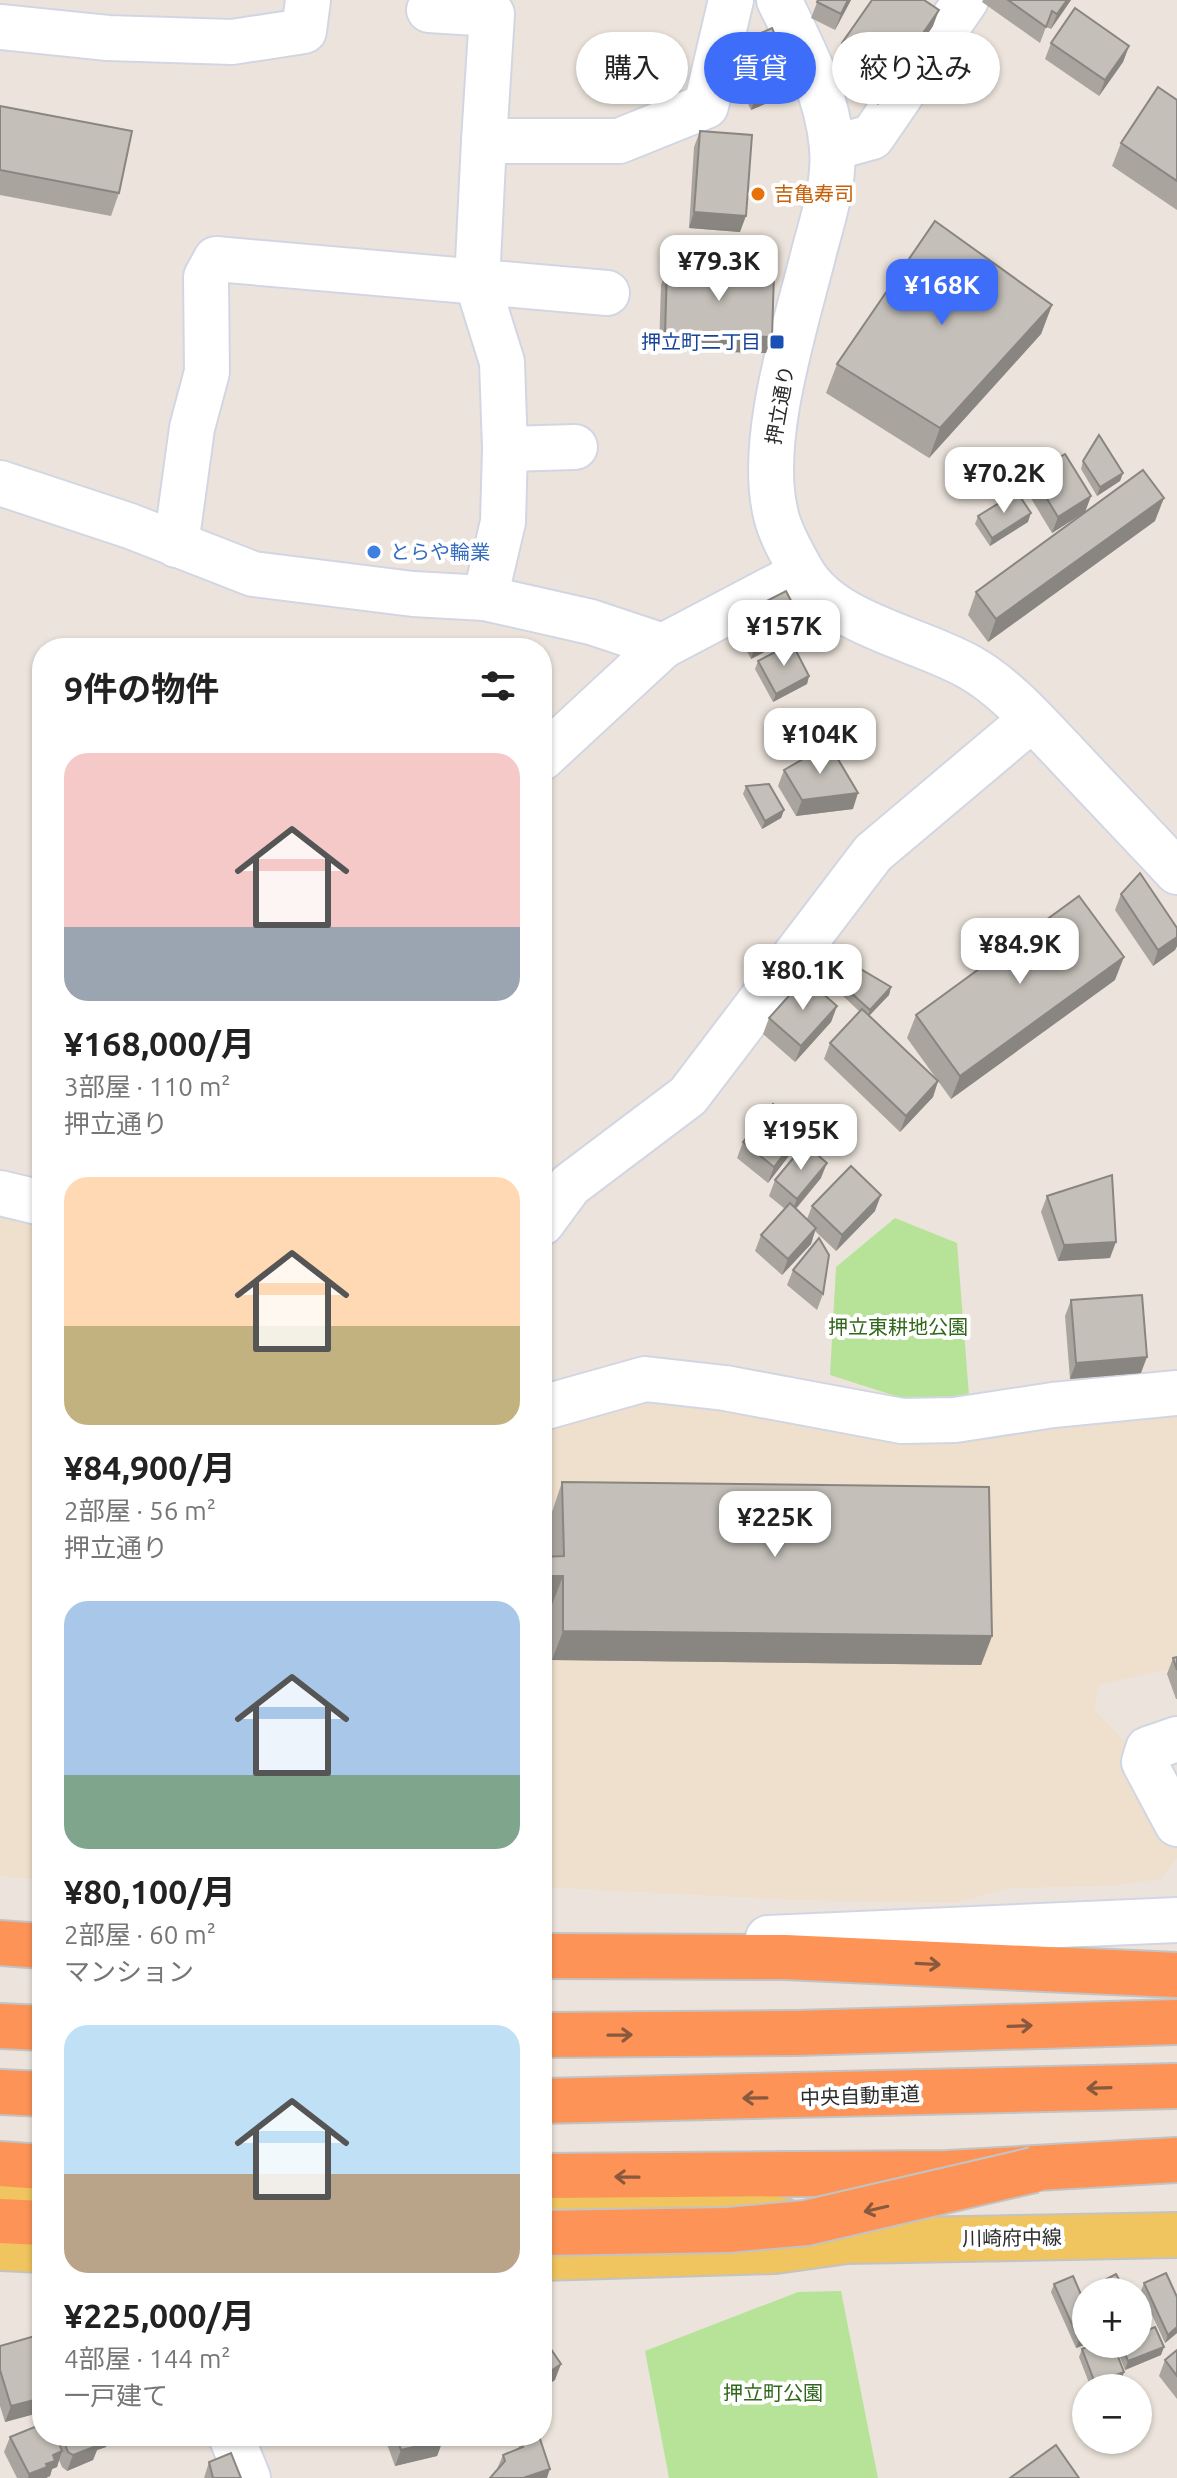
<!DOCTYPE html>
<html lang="ja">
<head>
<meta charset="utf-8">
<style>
	body { margin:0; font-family:Ubuntu,"Noto Sans JP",sans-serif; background:#f6f6f6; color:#222; height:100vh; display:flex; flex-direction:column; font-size:30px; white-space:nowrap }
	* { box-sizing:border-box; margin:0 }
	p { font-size:26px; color:#767676 }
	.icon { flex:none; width:44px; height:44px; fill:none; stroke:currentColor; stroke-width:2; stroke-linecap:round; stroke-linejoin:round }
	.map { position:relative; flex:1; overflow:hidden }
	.details { position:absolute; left:32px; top:638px; width:520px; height:1808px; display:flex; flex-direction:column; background:#fff; border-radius:32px; box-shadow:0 2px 6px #0004 }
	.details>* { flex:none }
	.guide { position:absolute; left:576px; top:32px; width:480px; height:72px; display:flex; gap:16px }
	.fabs { position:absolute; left:1072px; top:2278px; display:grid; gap:16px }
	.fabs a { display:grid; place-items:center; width:80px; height:80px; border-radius:50%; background:#fff; box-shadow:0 2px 6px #0004; font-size:40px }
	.price { position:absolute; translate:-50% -68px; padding:0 18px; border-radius:16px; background:#fff; color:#222; font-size:26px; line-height:52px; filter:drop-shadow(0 2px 4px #0008) }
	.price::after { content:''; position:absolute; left:50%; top:48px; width:24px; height:18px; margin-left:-12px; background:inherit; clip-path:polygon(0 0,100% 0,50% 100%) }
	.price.selected { background:#3d6df9; color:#fff }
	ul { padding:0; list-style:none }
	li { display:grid; align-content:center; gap:16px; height:424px; padding:0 32px }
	li span { display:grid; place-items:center; height:248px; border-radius:24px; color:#555 }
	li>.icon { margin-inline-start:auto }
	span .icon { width:144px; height:144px; fill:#fffc; stroke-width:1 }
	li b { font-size:34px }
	h2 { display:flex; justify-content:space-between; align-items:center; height:96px; padding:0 32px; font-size:34px }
	.tag { padding:0 28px; border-radius:36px; background:#fff; box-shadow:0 2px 6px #0004; font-size:28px; line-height:72px }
	.tag.selected { background:#3d6df9; color:#fff }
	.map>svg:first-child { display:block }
	.education { fill:#eee0cc }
	.green { fill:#b7e399 }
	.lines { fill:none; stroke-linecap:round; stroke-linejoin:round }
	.minor-casing { stroke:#d2d6e3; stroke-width:48 }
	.major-casing { stroke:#c3c3c3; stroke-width:48 }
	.highway-casing { stroke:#c3c3c3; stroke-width:48 }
	.minor { stroke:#fff; stroke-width:44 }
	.major { stroke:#f0c45e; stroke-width:44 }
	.highway { stroke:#fd9356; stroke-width:44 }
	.highway-bridge-casing { stroke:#c3c3c3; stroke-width:48; stroke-linecap:butt }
	.highway-bridge { stroke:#fd9356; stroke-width:44 }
	.wall { fill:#a9a49e }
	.shaded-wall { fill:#898681 }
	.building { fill:#c4bfb8; stroke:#898681; stroke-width:2 }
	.oneway { stroke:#89593e }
	.food-dot { fill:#e8710a; stroke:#fff; stroke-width:3 }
	.transit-dot { fill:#1a4fb4; stroke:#fff; stroke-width:3 }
	.shop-dot { fill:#3f7fe0; stroke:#fff; stroke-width:3 }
	.labels { text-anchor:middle; stroke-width:8; stroke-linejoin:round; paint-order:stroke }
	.food-label { font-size:20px; fill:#c56008; stroke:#fff; text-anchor:start }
	.transit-label { font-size:20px; fill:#164399; stroke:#fff; text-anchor:end }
	.street-label { font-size:20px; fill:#2a2a2a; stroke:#fff }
	.shop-label { font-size:20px; fill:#366cbe; stroke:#fff; text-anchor:start }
	.park-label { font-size:20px; fill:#30671a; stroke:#fff }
</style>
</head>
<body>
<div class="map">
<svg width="1177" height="2478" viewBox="0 0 1177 2478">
	<rect width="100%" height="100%" fill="#ece4dc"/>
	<g class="education">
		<path d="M0,1208L42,1221V1880L0,1876Z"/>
		<path d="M627,1394L1177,1415V1667L1098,1685L1095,1710L1125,1742L1141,1802L1177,1846V1858L1161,1879L1109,1886L1010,1888L955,1903L792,1900L542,1887V1420Z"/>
	</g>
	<g class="green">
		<path d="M895,1218L957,1243L969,1395L908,1400L830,1375L836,1267Z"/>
		<path d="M841,2291L878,2478H669L645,2351L798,2292Z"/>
	</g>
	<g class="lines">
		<g class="minor-casing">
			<g id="minor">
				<path d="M779,0C802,47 827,93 832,147C835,181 824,215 815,248C797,322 757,440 776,515C780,533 792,554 801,570C831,625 920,638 971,668C1006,688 1037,724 1065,753C1102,793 1140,832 1177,872"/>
				<path d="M429,10L492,14L484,141H619L706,106L731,0"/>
				<path d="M0,27L108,38L232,42L304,31L308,0"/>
				<path d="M484,141L477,282L502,362L505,449L503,522L485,598"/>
				<path d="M832,148L872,137L966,0"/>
				<path d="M505,449L575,447"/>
				<path d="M0,483L130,526L253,574L413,594L485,598L591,622L663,646L802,573"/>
				<path d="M176,545L192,428L207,372L206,277L216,259L607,293"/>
				<path d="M542,758L663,646"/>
				<path d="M0,1193L42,1203"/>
				<path d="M542,1223L570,1185L688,1096L873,853L1032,719"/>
				<path d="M542,1408L645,1379L725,1388L902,1421L955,1420L1053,1405L1177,1393"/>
				<path d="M1177,1739L1148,1749L1144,1762L1177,1824"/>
				<path d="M768,1938L1177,1920"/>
				<path d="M231,2436L248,2478"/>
			</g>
		</g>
		<g class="major-casing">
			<g id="major">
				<path d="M0,2188L42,2192"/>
				<path d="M542,2208C621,2207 708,2196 784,2221"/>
				<path d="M0,2248L42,2250"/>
				<path d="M542,2258L775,2251L847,2241L1177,2235"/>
			</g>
		</g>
		<g class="highway-casing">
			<g id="highway">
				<path d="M0,1943L42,1946"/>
				<path d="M542,1956L785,1957L1177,1975"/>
				<path d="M0,2026L42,2028"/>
				<path d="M542,2035L797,2033L1177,2022"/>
				<path d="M0,2092L42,2094"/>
				<path d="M542,2101L1177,2086"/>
				<path d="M0,2164L42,2167"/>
				<path d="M542,2176L948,2173L1177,2160"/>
				<path d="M0,2221L42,2223"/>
			</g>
		</g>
		<use href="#minor" class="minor"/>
		<use href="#major" class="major"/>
		<use href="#highway" class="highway"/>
		<g class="highway-bridge-casing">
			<path id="highway-bridge" d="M542,2233L728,2230L806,2223L1034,2170"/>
		</g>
		<use href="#highway-bridge" class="highway-bridge"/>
	</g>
	<g class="wall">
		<path d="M818,0H851L835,30L811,18Z"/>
		<path d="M983,0H1071L1051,29L1046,27L1040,43L982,2Z"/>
		<path d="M933,26L878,105L844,81L849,67L836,59L842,43Z"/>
		<path d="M1051,43L1129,46L1123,62L1099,96L1045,59Z"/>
		<path d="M735,45L794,78L788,94L751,110L729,61Z"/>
		<path d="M1177,100V210L1112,166L1121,143Z"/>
		<path d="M0,106L119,193L111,216L0,195Z"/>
		<path d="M700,131L740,232L689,228L694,147Z"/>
		<path d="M667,269L766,353L659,350L661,285Z"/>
		<path d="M1052,305L1041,334L929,458L826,393L837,364Z"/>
		<path d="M1083,461L1123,473L1120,481L1097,496L1081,469Z"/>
		<path d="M1032,474L1091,496L1085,512L1052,533L1026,490Z"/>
		<path d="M978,516L1028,522L990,546L975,524Z"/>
		<path d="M1155,521L988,642L968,615L976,592Z"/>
		<path d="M741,614L795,636L751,659L736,630Z"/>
		<path d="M758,661L809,676L807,684L773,702L755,669Z"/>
		<path d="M784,770L853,809L796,816L778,786Z"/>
		<path d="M746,786L784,810L781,818L762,829L743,794Z"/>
		<path d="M1121,894L1177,928V946L1175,950L1153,966L1115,910Z"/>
		<path d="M828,972L891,987L889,995L869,1016L938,1081L933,1097L900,1132L824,1059L830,1043L860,1012L826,980Z"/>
		<path d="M1115,980L951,1099L907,1038L916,1015Z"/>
		<path d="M837,1006L831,1022L795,1062L763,1034L769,1018Z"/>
		<path d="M804,1128L798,1144L768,1183L737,1158L743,1142Z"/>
		<path d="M821,1178L796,1209L807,1219L812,1206L875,1211L836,1251L815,1231L811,1244L782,1275L755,1251L761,1235L785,1209L769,1196L775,1180Z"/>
		<path d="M1047,1196L1110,1258L1058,1261L1041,1212Z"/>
		<path d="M793,1270L823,1294L817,1310L787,1285Z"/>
		<path d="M1071,1300L1141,1373L1070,1379L1065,1316Z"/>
		<path d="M562,1482L992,1636L981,1665L552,1660V1512Z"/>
		<path d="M1177,1657V1699H1176L1167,1674L1173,1658Z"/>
		<path d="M1144,2283L1177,2297V2333L1165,2343L1141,2291Z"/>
		<path d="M1054,2284L1086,2344L1076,2348L1051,2292Z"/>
		<path d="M1097,2284L1126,2292H1095Z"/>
		<path d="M42,2334V2412L5,2422L0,2406V2346H37Z"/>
		<path d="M1119,2344H1138L1161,2355L1125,2370L1117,2350Z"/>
		<path d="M1082,2349L1124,2372L1121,2380L1101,2388H1091L1079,2357Z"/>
		<path d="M1177,2350V2399L1159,2376L1165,2360Z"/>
		<path d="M110,2436L106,2447L97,2450L93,2460L67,2471L62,2467L59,2460L57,2467L52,2469L50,2476L46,2478H17L4,2452L10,2437Z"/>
		<path d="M384,2436H441L443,2440L437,2456L395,2466Z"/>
		<path d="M526,2436H539L547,2478L497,2469L503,2455L518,2449L521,2442L524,2440Z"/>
		<path d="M209,2462L241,2478H204Z"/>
	</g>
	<g class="shaded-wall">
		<path d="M848,0H851L835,30L841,14Z"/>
		<path d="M1067,0H1071L1051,29L1057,14Z"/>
		<path d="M939,10L933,26L878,105L884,89Z"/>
		<path d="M1129,46L1123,62L1099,96L1105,80Z"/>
		<path d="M794,78L788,94L751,110L757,94Z"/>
		<path d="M694,212L746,216L740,232L689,228Z"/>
		<path d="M1052,305L1041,334L929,458L940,428Z"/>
		<path d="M665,334L772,337L766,353L659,350Z"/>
		<path d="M1123,473L1120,481L1097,496L1100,487Z"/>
		<path d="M1091,496L1085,512L1052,533L1058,517Z"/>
		<path d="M1164,498L1155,521L988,642L996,619Z"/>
		<path d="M1031,513L1028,522L990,546L992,538Z"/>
		<path d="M801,620L795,636L751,659L756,643Z"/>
		<path d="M809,676L807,684L773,702L776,694Z"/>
		<path d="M858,793L853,809L796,816L802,800Z"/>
		<path d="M784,810L781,818L762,829L765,821Z"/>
		<path d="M1177,937V946L1175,950L1153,966L1158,950Z"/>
		<path d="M1124,957L1115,980L951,1099L960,1076Z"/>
		<path d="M891,987L889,995L867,1018L870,1010Z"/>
		<path d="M837,1006L831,1022L795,1062L801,1046Z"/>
		<path d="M938,1081L933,1097L900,1132L906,1116Z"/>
		<path d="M804,1128L798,1144L768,1183L774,1167Z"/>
		<path d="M827,1163L821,1178L791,1214L797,1199Z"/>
		<path d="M881,1195L875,1211L836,1251L842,1235Z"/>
		<path d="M816,1228L811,1244L782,1275L788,1259Z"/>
		<path d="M1116,1242L1110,1258L1058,1261L1064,1245Z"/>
		<path d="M1147,1357L1141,1373L1070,1379L1076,1363Z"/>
		<path d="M542,1576H563L552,1605H542Z"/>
		<path d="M563,1631L992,1636L981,1665L552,1660Z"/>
		<path d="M1177,2327V2333L1165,2343L1168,2335Z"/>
		<path d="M1086,2337L1087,2344L1076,2348L1079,2340Z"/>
		<path d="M1164,2347L1161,2355L1125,2370L1128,2361Z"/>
		<path d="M561,2364L555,2380L542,2389V2377Z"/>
		<path d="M1124,2372L1121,2380L1101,2388H1093L1095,2383Z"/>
		<path d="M42,2398V2412L5,2422L11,2406Z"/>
		<path d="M98,2436H110L106,2447L97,2450L93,2460L67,2471L73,2455Z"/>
		<path d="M443,2440L437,2456L395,2466L401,2450Z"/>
		<path d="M62,2451L57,2467L52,2469L50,2476L46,2478H28L29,2474L46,2464L53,2455Z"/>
		<path d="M550,2469L547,2478H523Z"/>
	</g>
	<g class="building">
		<path d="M818,0H848L841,14L817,2Z"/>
		<path d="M872,0H924L939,10L884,89L849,65L858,53L842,43Z"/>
		<path d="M1008,0H1067L1057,14L1052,11L1046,27Z"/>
		<path d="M1075,8L1129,46L1105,80L1051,43Z"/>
		<path d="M772,28L794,78L757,94L735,45Z"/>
		<path d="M1158,87L1177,100V181L1121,143Z"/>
		<path d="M0,106L132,131L119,193L0,170Z"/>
		<path d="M700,131L752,135L746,216L694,212Z"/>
		<path d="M935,221L1052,305L940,428L837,364Z"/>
		<path d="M667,269L774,273L772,337L665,334Z"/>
		<path d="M1099,435L1123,473L1100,487L1083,461Z"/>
		<path d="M1065,454L1091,496L1058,517L1032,474Z"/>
		<path d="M1143,470L1164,498L996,619L976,592Z"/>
		<path d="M1017,492L1031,513L992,538L978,516Z"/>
		<path d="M786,591L801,620L756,643L741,614Z"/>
		<path d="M792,643L809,676L776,694L758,661Z"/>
		<path d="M829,744L858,793L802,800L784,770Z"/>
		<path d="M769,784L784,810L765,821L746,786Z"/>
		<path d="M1140,873L1177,928V937L1158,950L1121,894Z"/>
		<path d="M1079,896L1124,957L960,1076L916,1015Z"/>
		<path d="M842,958L891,987L870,1010L828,972Z"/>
		<path d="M805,978L837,1006L801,1046L769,1018Z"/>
		<path d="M862,1009L938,1081L906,1116L830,1043Z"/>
		<path d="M773,1104L804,1128L774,1167L743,1142Z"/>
		<path d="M805,1144L827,1163L797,1199L775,1180Z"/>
		<path d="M851,1166L881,1195L842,1235L812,1206Z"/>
		<path d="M1112,1175L1116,1242L1064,1245L1047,1196Z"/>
		<path d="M790,1203L816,1228L788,1259L761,1235Z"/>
		<path d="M819,1238L829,1255L823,1294L793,1270Z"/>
		<path d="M1142,1295L1147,1357L1076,1363L1071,1300Z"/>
		<path d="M562,1482L989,1487L992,1636L563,1631V1576H542V1557L564,1556Z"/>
		<path d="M1177,1657V1670L1173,1658Z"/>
		<path d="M1166,2273L1177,2297V2327L1168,2335L1144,2283Z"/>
		<path d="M1116,2274L1126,2292H1102L1097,2284Z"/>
		<path d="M1073,2276L1086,2306V2337L1079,2340L1054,2284Z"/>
		<path d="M1155,2327L1164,2347L1128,2361L1121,2344H1138V2334Z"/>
		<path d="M35,2336L42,2363V2398L11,2406L0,2370V2346Z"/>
		<path d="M542,2336L561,2364L542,2377Z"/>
		<path d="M1094,2344H1113L1124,2372L1095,2383L1082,2349Z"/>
		<path d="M1177,2350V2376L1165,2360Z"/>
		<path d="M42,2424V2436H56L62,2451L53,2455L55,2461L46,2464L47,2467L29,2474L10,2437Z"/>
		<path d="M62,2436H98L96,2437L99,2445L73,2455L68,2452Z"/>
		<path d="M396,2436H441L443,2440L401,2450Z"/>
		<path d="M528,2436H539L550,2469L523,2478H490L505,2461L503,2455L523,2447L521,2442L528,2438Z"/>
		<path d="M1056,2445L1079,2478H1010Z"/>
		<path d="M231,2453L241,2478H213L209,2462Z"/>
	</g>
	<defs><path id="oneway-shaft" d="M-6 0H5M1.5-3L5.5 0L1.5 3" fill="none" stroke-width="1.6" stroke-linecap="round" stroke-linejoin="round" transform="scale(2)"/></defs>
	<g class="oneway">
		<use href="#oneway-shaft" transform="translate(928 1964) rotate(3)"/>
		<use href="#oneway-shaft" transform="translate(1020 2026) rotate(-2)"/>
		<use href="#oneway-shaft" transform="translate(620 2035) rotate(-1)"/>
		<use href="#oneway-shaft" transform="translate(1099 2088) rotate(178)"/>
		<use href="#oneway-shaft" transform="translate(755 2098) rotate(179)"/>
		<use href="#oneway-shaft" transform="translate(627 2177) rotate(-179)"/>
		<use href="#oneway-shaft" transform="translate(876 2209) rotate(167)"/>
	</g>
	<circle class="food-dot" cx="758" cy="194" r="8"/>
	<rect class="transit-dot" x="769" y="334" width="16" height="16" rx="4"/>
	<circle class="shop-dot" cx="374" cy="552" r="8"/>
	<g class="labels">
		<g class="food-label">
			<text x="774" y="201">吉亀寿司</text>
		</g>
		<g class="transit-label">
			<text x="761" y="349">押立町二丁目</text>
		</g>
		<g class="street-label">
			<text transform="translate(780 405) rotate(-80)" y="7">押立通り</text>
			<text transform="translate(860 2096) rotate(-2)" y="7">中央自動車道</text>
			<text transform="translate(1012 2238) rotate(-1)" y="7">川崎府中線</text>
		</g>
		<g class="shop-label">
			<text x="390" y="559">とらや輪業</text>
		</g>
		<g class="park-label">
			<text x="898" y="1334">押立東耕地公園</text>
			<text x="773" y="2400">押立町公園</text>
		</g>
	</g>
</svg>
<div class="fabs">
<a>+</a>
<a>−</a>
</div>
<b class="price" style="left:719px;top:303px">¥79.3K</b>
<b class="price selected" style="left:942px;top:327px">¥168K</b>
<b class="price" style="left:1004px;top:515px">¥70.2K</b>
<b class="price" style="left:784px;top:668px">¥157K</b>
<b class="price" style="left:820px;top:776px">¥104K</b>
<b class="price" style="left:1020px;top:986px">¥84.9K</b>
<b class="price" style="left:803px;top:1012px">¥80.1K</b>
<b class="price" style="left:801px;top:1172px">¥195K</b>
<b class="price" style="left:775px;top:1559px">¥225K</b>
<div class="guide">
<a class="tag">購入</a>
<a class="tag selected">賃貸</a>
<a class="tag">絞り込み</a>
</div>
<section class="details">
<h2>9件の物件<svg class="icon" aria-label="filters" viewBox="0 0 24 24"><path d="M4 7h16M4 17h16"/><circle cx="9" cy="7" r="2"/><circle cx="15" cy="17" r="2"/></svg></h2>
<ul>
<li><span style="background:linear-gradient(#f6c9c9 70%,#9aa5b1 0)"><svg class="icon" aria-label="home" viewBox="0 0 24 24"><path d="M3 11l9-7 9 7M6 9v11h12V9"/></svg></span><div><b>¥168,000/月</b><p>3部屋 · 110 m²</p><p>押立通り</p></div></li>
<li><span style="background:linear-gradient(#ffd9b3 60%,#c2b280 0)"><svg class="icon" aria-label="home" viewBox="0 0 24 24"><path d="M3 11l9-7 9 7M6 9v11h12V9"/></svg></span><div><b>¥84,900/月</b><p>2部屋 · 56 m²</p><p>押立通り</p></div></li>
<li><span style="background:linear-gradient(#a9c7e8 70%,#7fa58c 0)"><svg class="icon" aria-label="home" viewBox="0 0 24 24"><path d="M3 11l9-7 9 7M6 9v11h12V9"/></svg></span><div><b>¥80,100/月</b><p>2部屋 · 60 m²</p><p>マンション</p></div></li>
<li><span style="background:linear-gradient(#bfe0f5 60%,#b9a48a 0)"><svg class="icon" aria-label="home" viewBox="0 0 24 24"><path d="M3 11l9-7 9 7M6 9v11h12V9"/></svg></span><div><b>¥225,000/月</b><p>4部屋 · 144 m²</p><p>一戸建て</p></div></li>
</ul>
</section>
</div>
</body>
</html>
